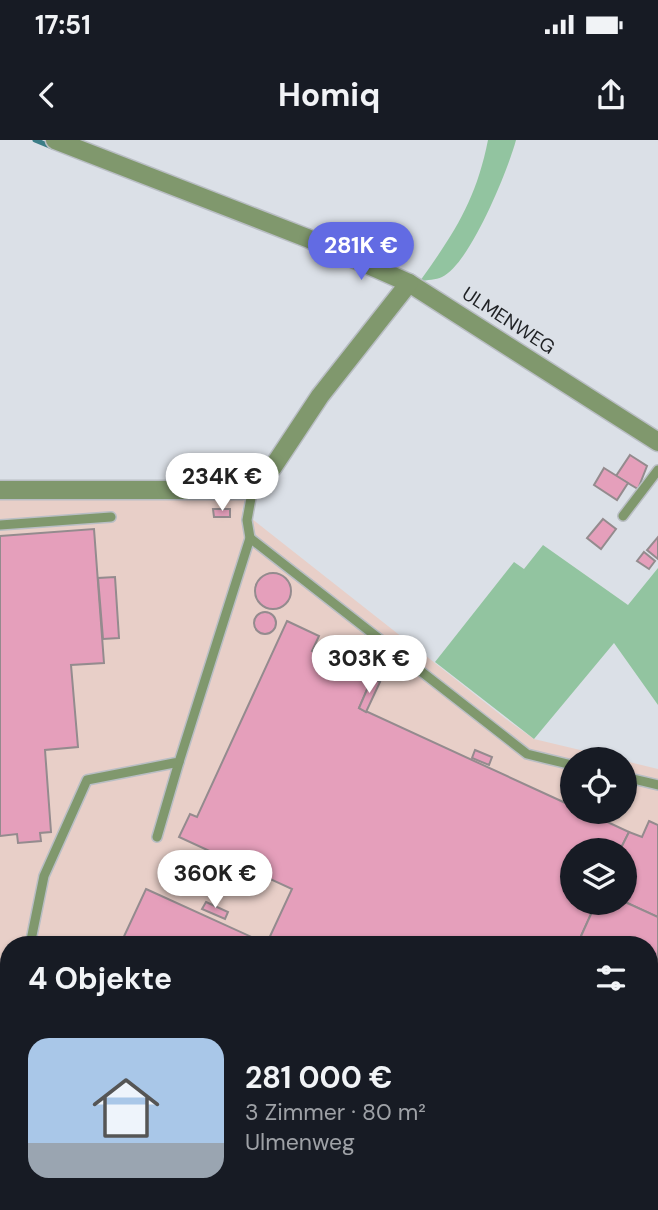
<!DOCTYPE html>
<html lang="de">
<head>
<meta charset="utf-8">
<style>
	body { margin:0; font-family:"DM Sans",sans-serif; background:#242831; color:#f1f3f6; height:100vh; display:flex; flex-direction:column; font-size:26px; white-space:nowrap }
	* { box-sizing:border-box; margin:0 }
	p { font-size:23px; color:#9ea1a6 }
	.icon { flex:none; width:38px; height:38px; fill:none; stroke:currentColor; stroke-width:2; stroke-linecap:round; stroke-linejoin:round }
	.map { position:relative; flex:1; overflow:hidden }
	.drawer { position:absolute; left:0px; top:796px; width:658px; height:275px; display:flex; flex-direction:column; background:#171b24; border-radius:28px 28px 0 0; box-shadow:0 2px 5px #0004 }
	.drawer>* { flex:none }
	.fabs { position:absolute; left:560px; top:607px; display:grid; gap:14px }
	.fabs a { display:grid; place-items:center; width:77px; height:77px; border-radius:50%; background:#171b24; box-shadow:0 2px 5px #0004; font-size:35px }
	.price { position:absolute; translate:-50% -60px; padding:0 16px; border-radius:24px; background:#fff; color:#222; font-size:23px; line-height:46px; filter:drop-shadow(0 2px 4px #0008) }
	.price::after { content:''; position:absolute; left:50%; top:42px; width:21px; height:16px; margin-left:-10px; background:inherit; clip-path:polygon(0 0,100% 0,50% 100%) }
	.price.current { background:#626be3; color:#fff }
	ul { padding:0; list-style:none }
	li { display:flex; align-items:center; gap:21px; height:175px; padding:0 28px }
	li+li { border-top:2px solid #363941 }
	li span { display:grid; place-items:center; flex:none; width:196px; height:140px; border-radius:21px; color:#555 }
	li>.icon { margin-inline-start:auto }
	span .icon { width:84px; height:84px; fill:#fffc; stroke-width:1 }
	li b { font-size:30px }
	h2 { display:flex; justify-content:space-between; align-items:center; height:84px; padding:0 28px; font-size:30px }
	.status { display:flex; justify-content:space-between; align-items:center; height:49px; padding:0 35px; background:#171b24; direction:ltr }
	.status svg { height:19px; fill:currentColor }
	header { display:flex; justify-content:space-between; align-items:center; height:91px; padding:0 28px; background:#171b24; font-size:32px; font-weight:700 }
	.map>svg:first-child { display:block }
	.industrial { fill:#e8cfc8; fill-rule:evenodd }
	.green { fill:#92c4a0 }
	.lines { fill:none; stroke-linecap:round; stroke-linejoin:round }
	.stream { stroke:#3b7d87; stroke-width:5 }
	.building { fill:#e59fbb; stroke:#948b8e; stroke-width:2 }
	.service-casing { stroke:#b9bec4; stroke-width:12 }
	.minor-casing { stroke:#b9bec4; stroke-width:21 }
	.service { stroke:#80986d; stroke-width:9 }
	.minor { stroke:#80986d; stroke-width:18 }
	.labels { text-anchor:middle; stroke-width:7; stroke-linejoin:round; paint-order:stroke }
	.street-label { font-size:19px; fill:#1f2124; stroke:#dbe0e7 }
</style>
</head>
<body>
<div class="status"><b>17:51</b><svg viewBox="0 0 49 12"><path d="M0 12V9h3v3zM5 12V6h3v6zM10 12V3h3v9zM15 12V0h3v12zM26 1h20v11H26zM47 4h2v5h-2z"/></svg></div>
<header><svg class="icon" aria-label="back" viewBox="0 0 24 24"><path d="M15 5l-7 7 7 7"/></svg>Homiq<svg class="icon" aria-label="share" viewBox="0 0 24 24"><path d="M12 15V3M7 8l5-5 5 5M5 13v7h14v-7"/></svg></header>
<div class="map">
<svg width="658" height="1070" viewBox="0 0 658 1070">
	<rect width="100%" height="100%" fill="#dbe0e7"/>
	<path class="industrial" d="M246,356L242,371L506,579L534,599L618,619L572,620V672H625V621L658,629V1070H0V357ZM572,710H625V763H572ZM9,805H649V1062H9Z"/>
	<g class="green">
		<path d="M488,0H516C508,30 470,124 442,137C436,140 427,140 420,141C455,92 476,60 488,0Z"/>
		<path d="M543,405L628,465L658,428V565L614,503L534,599L435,522L514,422L524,429Z"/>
	</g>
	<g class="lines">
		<path class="stream" d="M35,0L52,7"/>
	</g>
	<g class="building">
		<path d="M630,315L647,326L638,349L616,336Z"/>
		<path d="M604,328L628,343L617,360L594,345Z"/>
		<path d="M213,369H230V377H214Z"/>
		<path d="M603,379L616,389L601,409L587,398Z"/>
		<path d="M94,389L104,523L71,525L78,607L45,610L51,692L40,693L41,701L18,703L17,694L0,696V396Z"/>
		<path d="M658,397V419L647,410Z"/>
		<path d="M644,412L655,421L649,429L637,421Z"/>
		<circle cx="273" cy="451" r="18"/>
		<path d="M115,437L119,498L103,499L98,438Z"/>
		<circle cx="265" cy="483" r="11"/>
		<path d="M287,481L319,496L312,511L372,538L359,568L572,666V672H586L629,692L620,710H572V763H596L577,805H266L292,749L179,697L190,674L197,677Z"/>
		<path d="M372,538L380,542L366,572L359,568Z"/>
		<path d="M475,610L492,617L489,625L472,618Z"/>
		<path d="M649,681L658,685V777L625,762V710H620L629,692L642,697Z"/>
		<path d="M146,749L267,804L120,805Z"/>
		<path d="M206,762L228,772L225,779L202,769Z"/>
		<path d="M625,762L658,777V913L649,909V805H577L596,763Z"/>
		<path d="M649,909L658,913V986L649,982Z"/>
		<path d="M649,982L658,986V1070H539L522,1062H649Z"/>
		<path d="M0,990H5L9,1062H27V1070H0Z"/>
	</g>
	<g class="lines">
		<g class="service-casing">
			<g id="service">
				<path d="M623,376L658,330"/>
				<path d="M0,385L111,377"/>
				<path d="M250,398L527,614L572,625"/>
				<path d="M625,637L658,645"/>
				<path d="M157,697L179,622"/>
				<path d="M30,805L44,736L87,640L179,622L250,398L247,380L253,347"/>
				<path d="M333,1062L349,1070"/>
				<path d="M65,1070L67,1062"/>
			</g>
		</g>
		<g class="minor-casing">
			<g id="minor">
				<path d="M55,0L307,98L409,143L658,302"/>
				<path d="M0,350H241L253,347L273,327L320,256L409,143"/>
			</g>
		</g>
		<use href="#service" class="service"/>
		<use href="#minor" class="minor"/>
	</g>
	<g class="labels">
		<g class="street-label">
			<text transform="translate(509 180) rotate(33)" y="7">ULMENWEG</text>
		</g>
	</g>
</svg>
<div class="fabs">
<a><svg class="icon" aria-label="locate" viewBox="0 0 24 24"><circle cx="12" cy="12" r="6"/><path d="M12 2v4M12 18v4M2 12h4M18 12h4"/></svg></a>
<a><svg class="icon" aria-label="layers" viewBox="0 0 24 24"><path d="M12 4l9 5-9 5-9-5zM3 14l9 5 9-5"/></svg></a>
</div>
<b class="price current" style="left:361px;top:142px">281K €</b>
<b class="price" style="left:222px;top:373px">234K €</b>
<b class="price" style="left:369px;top:555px">303K €</b>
<b class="price" style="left:215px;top:770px">360K €</b>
<section class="drawer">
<h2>4 Objekte<svg class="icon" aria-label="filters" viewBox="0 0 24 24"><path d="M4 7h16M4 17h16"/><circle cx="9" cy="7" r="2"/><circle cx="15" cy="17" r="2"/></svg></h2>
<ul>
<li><span style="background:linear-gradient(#a9c7e8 75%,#9aa5b1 0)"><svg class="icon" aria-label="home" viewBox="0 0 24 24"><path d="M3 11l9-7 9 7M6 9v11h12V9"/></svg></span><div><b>281 000 €</b><p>3 Zimmer · 80 m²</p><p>Ulmenweg</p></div></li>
</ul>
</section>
</div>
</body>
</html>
